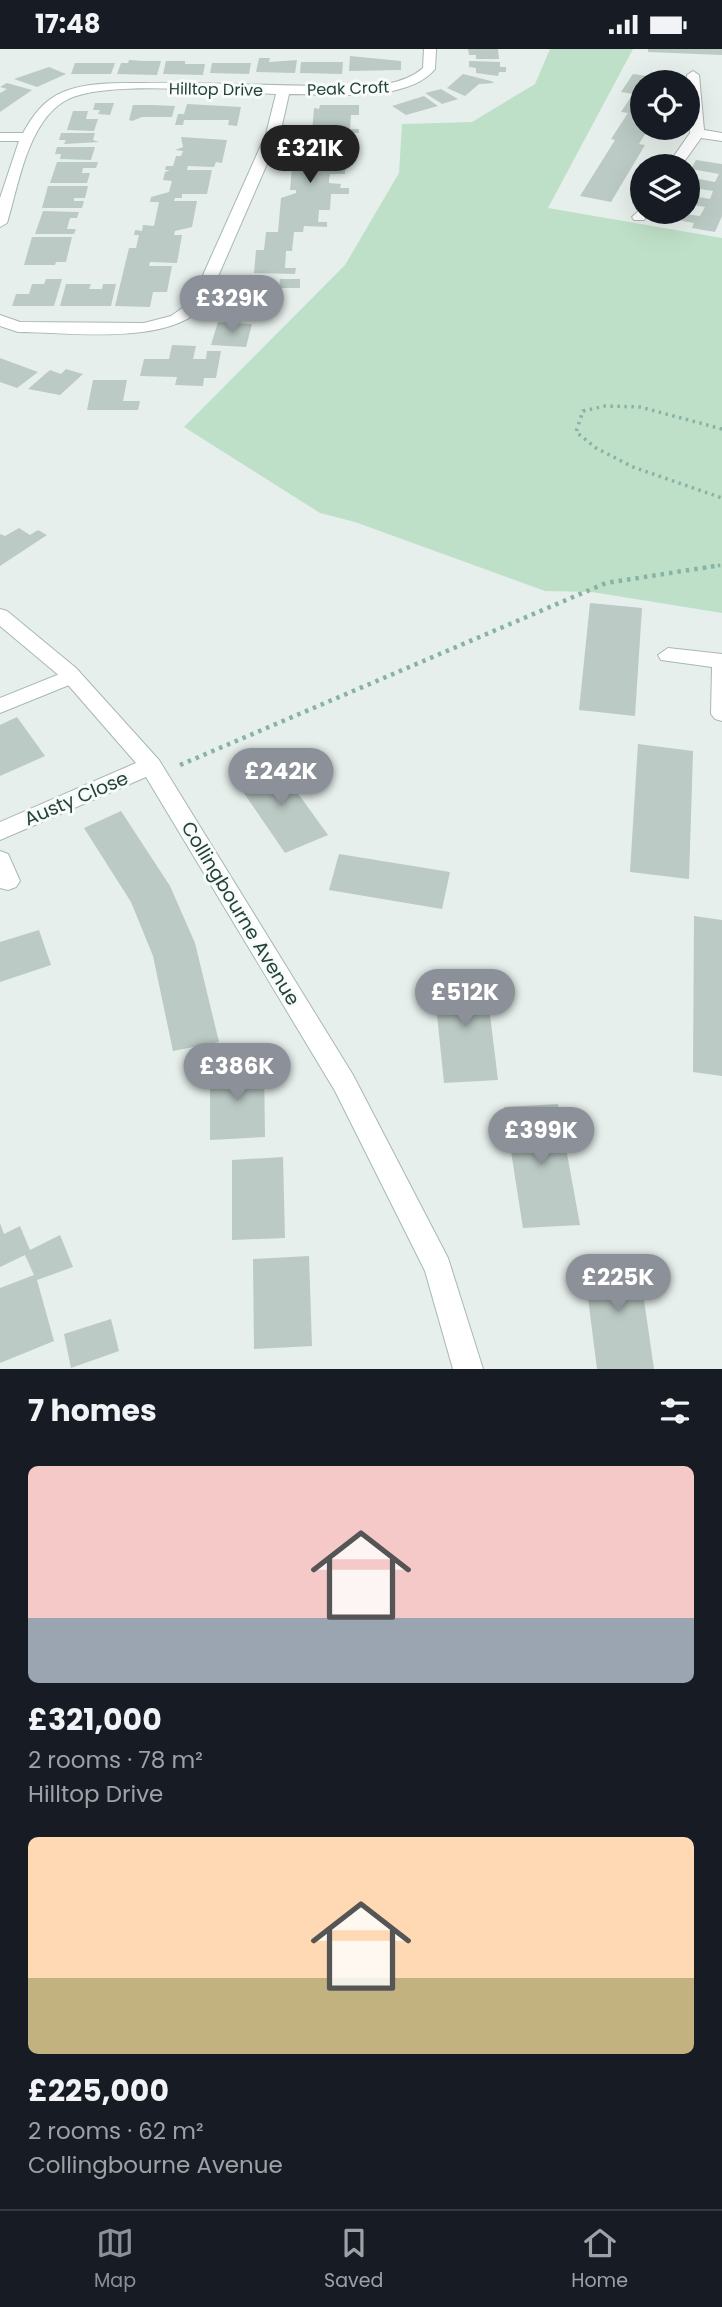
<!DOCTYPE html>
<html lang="en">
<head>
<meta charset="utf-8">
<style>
	body { margin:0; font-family:Poppins,sans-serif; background:#20242c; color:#f1f3f6; height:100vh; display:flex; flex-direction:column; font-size:26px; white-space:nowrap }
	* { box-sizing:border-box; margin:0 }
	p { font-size:23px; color:#9ea1a6 }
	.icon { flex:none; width:38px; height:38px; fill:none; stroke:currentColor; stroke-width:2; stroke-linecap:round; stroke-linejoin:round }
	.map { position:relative; height:1320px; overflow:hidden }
	.sheet { display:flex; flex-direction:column; background:#171b24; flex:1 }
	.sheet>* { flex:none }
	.tools { position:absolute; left:630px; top:21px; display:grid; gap:14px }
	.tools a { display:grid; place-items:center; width:70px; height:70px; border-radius:50%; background:#171b24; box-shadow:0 7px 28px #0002; font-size:35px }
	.price { position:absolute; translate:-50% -60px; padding:0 16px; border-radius:24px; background:#8c9099; color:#fff; font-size:23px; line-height:46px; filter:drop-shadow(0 2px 4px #0008) }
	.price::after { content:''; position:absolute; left:50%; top:42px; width:21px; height:16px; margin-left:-10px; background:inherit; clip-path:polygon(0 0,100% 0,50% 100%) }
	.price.on { background:#222; color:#fff }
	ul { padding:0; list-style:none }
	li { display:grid; align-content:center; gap:14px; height:371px; padding:0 28px }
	li span { display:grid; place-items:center; height:217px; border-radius:10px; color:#555 }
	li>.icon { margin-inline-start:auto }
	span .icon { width:126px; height:126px; fill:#fffc; stroke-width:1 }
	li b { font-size:30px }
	h2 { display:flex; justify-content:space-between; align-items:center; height:84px; padding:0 28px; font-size:30px }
	.status { display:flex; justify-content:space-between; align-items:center; height:49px; padding:0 35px; background:#171b24; direction:ltr }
	.status svg { height:19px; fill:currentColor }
	.dock { display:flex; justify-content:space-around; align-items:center; height:98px; border-top:2px solid #363941; background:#171b24; font-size:19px; color:#9ea1a6 }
	.dock a { display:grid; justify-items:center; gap:4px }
	.dock .on { color:#8c9099 }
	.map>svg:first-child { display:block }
	.green { fill:#bfe0c8 }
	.building { fill:#bbcac4 }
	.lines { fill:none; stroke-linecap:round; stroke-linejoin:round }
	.lane-casing { stroke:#a8b8b2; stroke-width:2 }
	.street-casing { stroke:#a8b8b2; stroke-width:2 }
	.path-far1 { stroke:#86b3a5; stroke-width:3.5; stroke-dasharray:2.5 4.5; stroke-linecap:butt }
	.path { stroke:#86b3a5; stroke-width:4.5; stroke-dasharray:3.5 5; stroke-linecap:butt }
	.lane { fill:#fff; fill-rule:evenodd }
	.street { fill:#fff; fill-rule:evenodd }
	.labels { text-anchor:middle; stroke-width:6; stroke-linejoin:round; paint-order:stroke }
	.far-street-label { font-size:16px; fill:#24423a; stroke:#f7fbf9 }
	.street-label { font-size:19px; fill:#24423a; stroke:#f7fbf9 }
</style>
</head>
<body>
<div class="status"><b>17:48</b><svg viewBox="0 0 49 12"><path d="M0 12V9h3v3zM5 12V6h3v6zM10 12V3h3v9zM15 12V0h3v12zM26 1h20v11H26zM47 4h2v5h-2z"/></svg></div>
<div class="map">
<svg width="722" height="1320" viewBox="0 0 722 1320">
	<rect width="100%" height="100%" fill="#e6efeb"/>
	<path class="green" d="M550,0H633L548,159L722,189V564L592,543L545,542L355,473L320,464L184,378L345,216L399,124L402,75L472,73L535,35Z"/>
	<g class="building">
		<path d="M468,0H498L499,10H476V6H469Z"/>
		<path d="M648,0H722V6L648,3Z"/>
		<path d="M350,7L401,12V21L349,22Z"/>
		<path d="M259,9H270L269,13L297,11L295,24L256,23Z"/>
		<path d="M129,11L143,12H161L157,26L117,25L121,14H128Z"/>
		<path d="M166,12H185V15H205L203,26L163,25Z"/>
		<path d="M469,12L500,13V18H506V23H499L498,27L476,24V19L469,18Z"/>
		<path d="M301,13H343L342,25L300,24Z"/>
		<path d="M75,14H115L111,25H71Z"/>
		<path d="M212,14H251L249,25L210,24Z"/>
		<path d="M49,18L66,25L37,38L14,30Z"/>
		<path d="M463,25L491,32L494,34L479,35L465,47L447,39Z"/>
		<path d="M633,25L660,29L657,33H642V79H649L639,95L645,96L611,153L580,147L615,91L611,90L628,64L621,63L633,45L621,43Z"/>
		<path d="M7,34L32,41L0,63V44L7,40L0,38Z"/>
		<path d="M441,40L458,50L442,55L425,44Z"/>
		<path d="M424,47L438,57L406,66L392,57Z"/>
		<path d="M95,54H114L110,66L98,65L100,61H93Z"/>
		<path d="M187,55L241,58L237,77L228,76L229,71H184L183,76H175L178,65H184Z"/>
		<path d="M133,56H153L175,57L172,68H142L132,72L129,71Z"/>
		<path d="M320,56H359V66H351L350,80H359V84H349V89H342L341,94H346L345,125H330L329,130V134L341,135L340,139H349V145H331L330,161H319L318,173H327V178L304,177L303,183H294L292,202H286L285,219H296L295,225L254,224L256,201H264L266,183H278L281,149L296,144V141H290L292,119H302V113H298L300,88H327V84H312L314,59L319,60Z"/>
		<path d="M73,62H88L86,70H98L94,82L67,81Z"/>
		<path d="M61,84H95L93,91L99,93L64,95L66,91H59Z"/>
		<path d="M181,88L227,91L222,114L216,113L214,118L188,117L187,121H212L207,145H182V149H175L174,152H197L192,178L175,182L174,186H182L177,214L150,213L149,217H172L167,243H153L150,258L115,257L129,199H136L139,186H134L135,181L142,182L143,176L154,177L159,153H150L151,148L169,143L172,132L163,131L165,123L170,121H165L166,117H173L176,107H181L183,102L175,101L183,98Z"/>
		<path d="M57,98H95L91,111L60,110L61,105H55Z"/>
		<path d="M696,111L722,115V167L715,183L692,179L694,174L666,169L669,163L700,167L705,158L688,155V146L710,150L713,142L688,138V128L715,133L719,125L691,120Z"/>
		<path d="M57,113H98L96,119H83L82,124H90L87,134H50Z"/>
		<path d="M48,137H88L85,149H74V152H84L82,159H42Z"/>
		<path d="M43,162L79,163L77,169H70L67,180H76L74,185H35Z"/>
		<path d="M32,188H72L66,213H56L55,216H24Z"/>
		<path d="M238,228L273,231L260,263L240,261L242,256L226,255Z"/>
		<path d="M46,230H62L54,257H12L16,245H29L32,235H44Z"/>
		<path d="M280,230H300V239H279Z"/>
		<path d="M66,235H91L89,240H102L103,235H116L111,257H60Z"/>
		<path d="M236,264L258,266L257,272L234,270Z"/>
		<path d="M218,273L252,275L246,298L211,296Z"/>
		<path d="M172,296L196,297L193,310H206L207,302H221L216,329H204L203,337L175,336L177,328L140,327L144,310H169Z"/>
		<path d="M0,309L38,323L17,339L0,333Z"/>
		<path d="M66,320L83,325L60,346L28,340L50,321L61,325Z"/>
		<path d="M93,331H127L123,352H140L138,361H87Z"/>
		<path d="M19,479L30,486L38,481L47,486L0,517V485L5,487Z"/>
		<path d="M590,554L642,559L635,667L579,661Z"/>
		<path d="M17,668L45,707L0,727V676Z"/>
		<path d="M638,695L693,702L689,830L630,823Z"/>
		<path d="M276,714L328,786L285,804L235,731Z"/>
		<path d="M121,762L170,837L195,894L219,993L173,1002L153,907L131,853L84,779Z"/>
		<path d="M339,805L450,823L442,860L329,841Z"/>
		<path d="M694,867L722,871V1027L693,1023Z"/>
		<path d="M39,881L51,916L0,933V893Z"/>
		<path d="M485,925L498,1031L444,1034L433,927Z"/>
		<path d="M264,1016L265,1088L210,1091V1019Z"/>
		<path d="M558,1055L580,1176L523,1179L504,1058Z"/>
		<path d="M283,1108L285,1189L232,1191V1111Z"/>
		<path d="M0,1174L4,1185L20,1177L30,1201L60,1186L73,1218L37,1231L54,1292L0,1314V1239L34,1226L25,1206L0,1218Z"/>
		<path d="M309,1207L312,1297L254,1300L253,1210Z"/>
		<path d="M638,1209L654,1320H597L583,1210Z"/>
		<path d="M111,1270L119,1302L71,1319L64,1285Z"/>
	</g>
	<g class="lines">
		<g class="lane-casing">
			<path id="lane" d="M72,620L79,622L81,627L79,632L0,664V649Z"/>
		</g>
		<g class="street-casing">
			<g id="street">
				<path d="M424,0H436L435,20C407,54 329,45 289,45L280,85L206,255C170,298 69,283 18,283L0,277V266L20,273L144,274L171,267L191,253L266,85L276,45C224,43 123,32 76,47C63,51 51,61 43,73C23,102 17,141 7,174L0,178V149L19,92H0V84H23C33,66 44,51 63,43C87,33 117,34 143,34C205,33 268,37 330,37C360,37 399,40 423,19Z"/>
				<path d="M693,22L699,26L704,81L722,84V92L701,89L681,117H667L690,84L687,26Z"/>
				<path d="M642,159V163H650L644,171H634L632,168Z"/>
				<path d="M0,560L7,562L76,619L159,711L353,1026L448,1209L483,1320H453L425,1222L335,1042L146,728L0,791V773L136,714L62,629L0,577Z"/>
				<path d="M668,599L722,605V672L715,670L711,665L712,618L661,611L658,606Z"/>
				<path d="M0,802L8,805L20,832L16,838L8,841L0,839Z"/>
			</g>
		</g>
		<g class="path-far1">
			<path d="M722,380L640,358L605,357L583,362L576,383L596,399L633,418L722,449"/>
			<path d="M704,519L722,516"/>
		</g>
		<path class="path" d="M180,716L606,534L715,517"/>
		<use href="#lane" class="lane"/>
		<use href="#street" class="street"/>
	</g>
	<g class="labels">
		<g class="far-street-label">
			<text transform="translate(348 39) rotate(-2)" y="6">Peak Croft</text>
			<text transform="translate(216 40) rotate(1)" y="6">Hilltop Drive</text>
		</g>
		<g class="street-label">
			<text transform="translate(76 749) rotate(-23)" y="7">Austy Close</text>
			<text transform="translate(241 864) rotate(59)" y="7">Collingbourne Avenue</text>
		</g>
	</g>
</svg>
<div class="tools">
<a><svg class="icon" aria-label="locate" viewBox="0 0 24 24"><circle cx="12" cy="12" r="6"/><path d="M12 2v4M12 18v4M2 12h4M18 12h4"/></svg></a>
<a><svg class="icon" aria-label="layers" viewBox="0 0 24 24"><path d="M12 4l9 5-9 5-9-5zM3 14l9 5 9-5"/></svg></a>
</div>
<b class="price on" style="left:310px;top:136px">£321K</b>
<b class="price" style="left:232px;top:286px">£329K</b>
<b class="price" style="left:281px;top:759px">£242K</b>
<b class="price" style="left:465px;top:980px">£512K</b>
<b class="price" style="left:237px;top:1054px">£386K</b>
<b class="price" style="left:541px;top:1118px">£399K</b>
<b class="price" style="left:618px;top:1265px">£225K</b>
</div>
<section class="sheet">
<h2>7 homes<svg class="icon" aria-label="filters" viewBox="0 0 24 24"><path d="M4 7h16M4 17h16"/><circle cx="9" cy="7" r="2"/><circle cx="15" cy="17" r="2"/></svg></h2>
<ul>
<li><span style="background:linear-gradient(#f6c9c9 70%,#9aa5b1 0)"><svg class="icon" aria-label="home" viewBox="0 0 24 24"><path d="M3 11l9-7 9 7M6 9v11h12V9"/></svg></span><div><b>£321,000</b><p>2 rooms · 78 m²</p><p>Hilltop Drive</p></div></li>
<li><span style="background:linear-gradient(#ffd9b3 65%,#c2b280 0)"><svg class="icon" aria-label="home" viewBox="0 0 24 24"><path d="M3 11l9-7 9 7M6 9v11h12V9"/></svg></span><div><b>£225,000</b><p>2 rooms · 62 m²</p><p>Collingbourne Avenue</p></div></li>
</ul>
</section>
<nav class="dock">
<a class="on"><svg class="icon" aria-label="map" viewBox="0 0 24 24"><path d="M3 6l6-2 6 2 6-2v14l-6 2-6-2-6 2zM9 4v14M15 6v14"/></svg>Map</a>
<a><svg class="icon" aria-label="saved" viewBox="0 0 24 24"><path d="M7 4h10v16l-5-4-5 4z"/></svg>Saved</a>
<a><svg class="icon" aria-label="home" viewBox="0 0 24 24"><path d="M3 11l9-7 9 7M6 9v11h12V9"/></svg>Home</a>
</nav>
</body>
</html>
